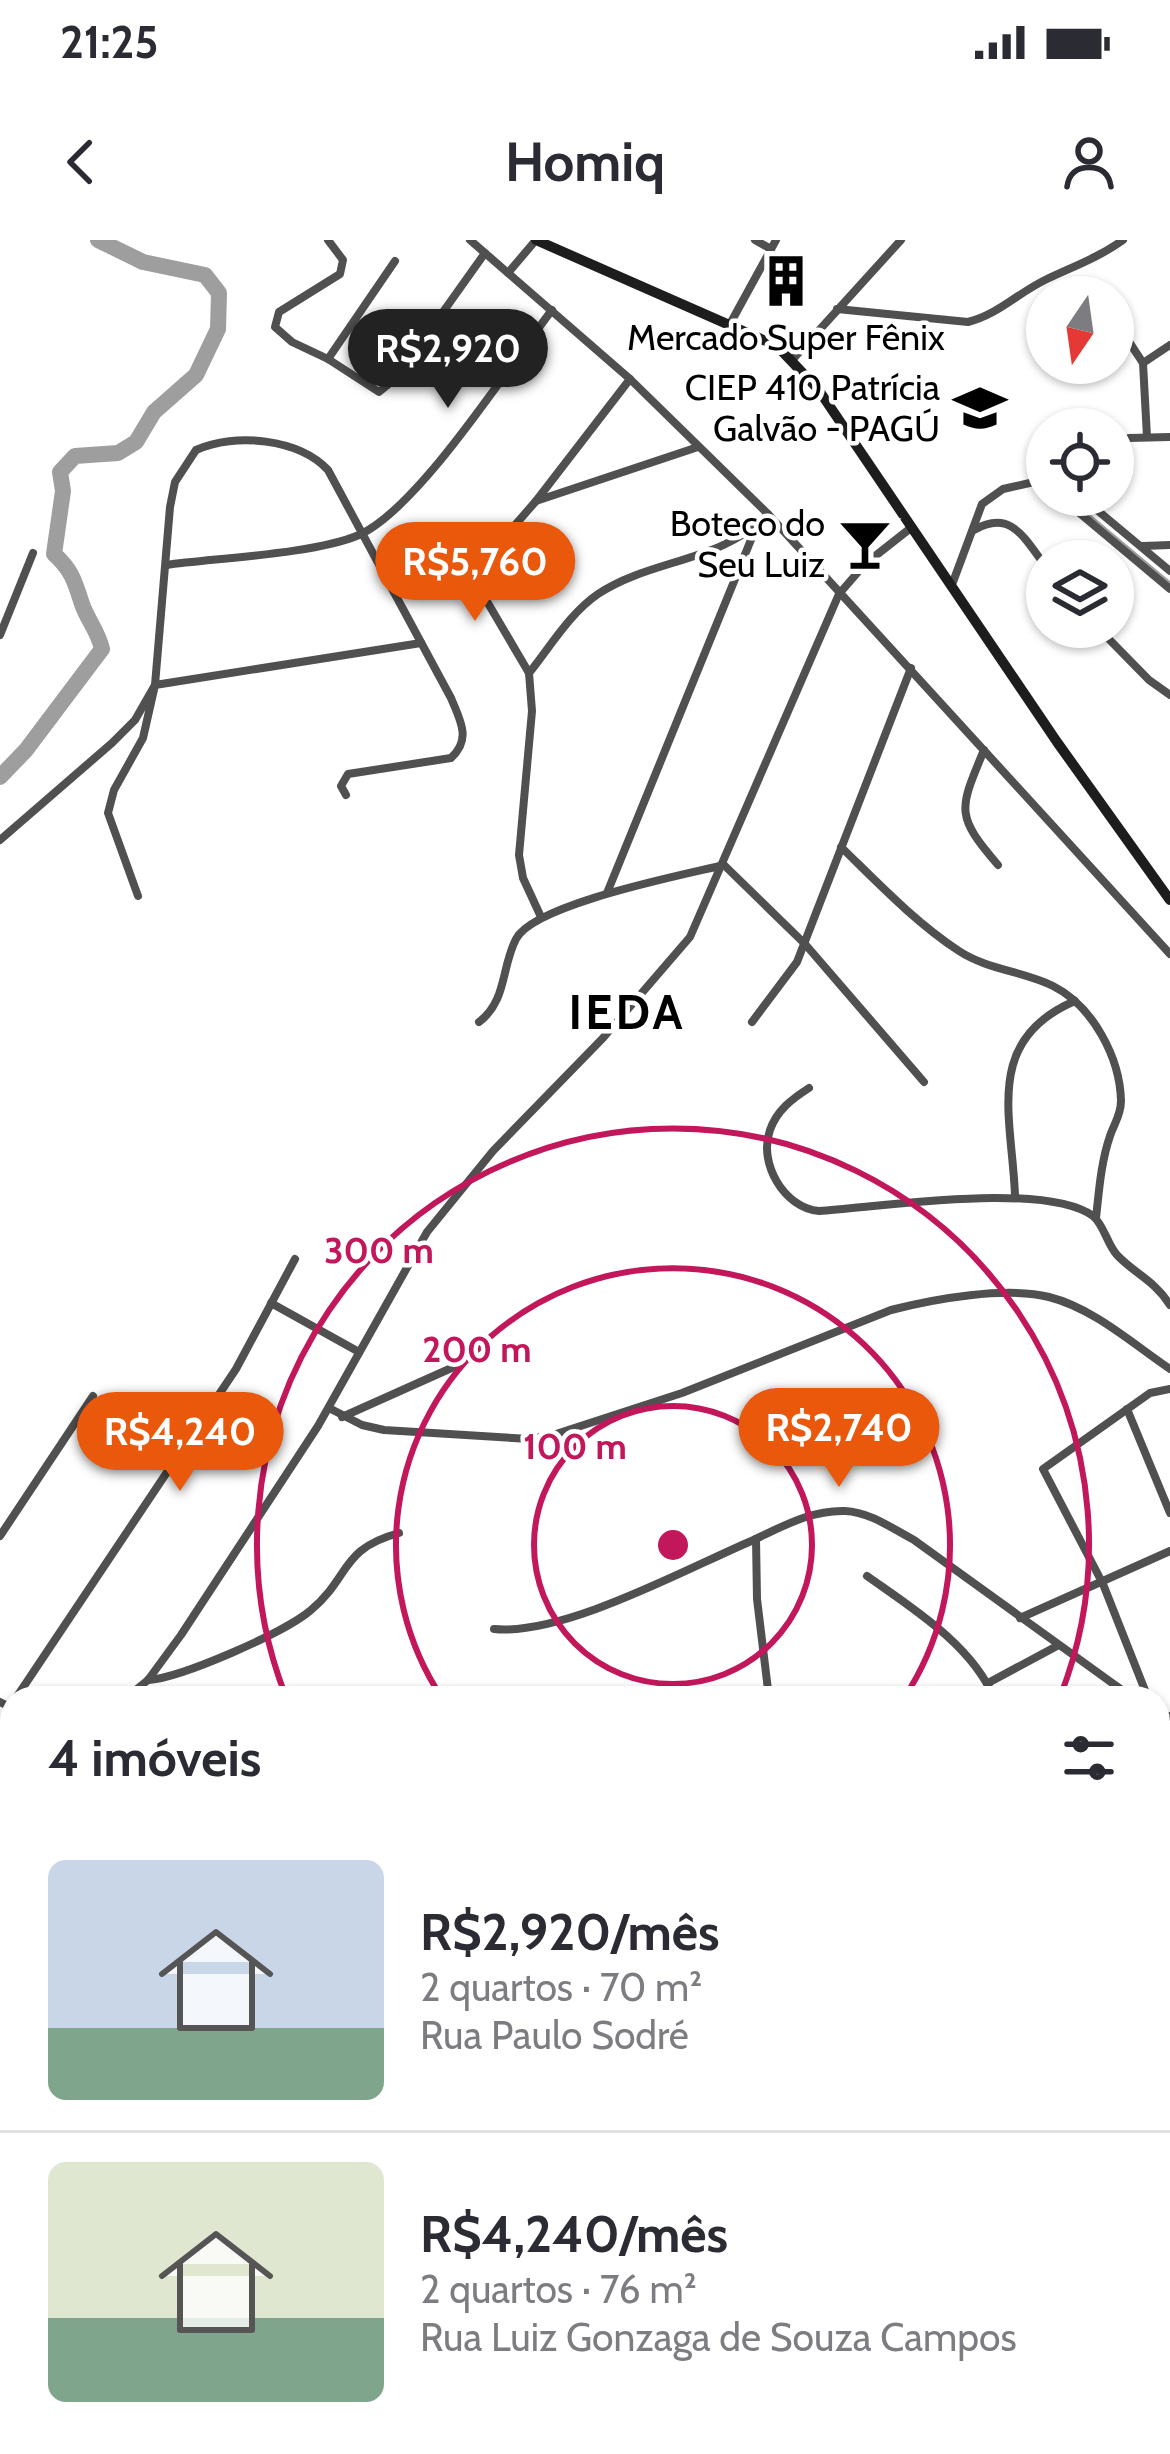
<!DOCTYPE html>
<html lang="pt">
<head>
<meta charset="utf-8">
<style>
	body { margin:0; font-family:Cabin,sans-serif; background:#f2f2f3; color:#2b2b33; height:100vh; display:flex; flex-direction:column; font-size:45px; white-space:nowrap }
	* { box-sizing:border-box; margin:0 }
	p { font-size:39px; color:#7c7c81 }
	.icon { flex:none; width:66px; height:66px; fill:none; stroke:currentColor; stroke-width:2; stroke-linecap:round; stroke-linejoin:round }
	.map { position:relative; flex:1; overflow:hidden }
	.side { position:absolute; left:0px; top:1446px; width:1170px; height:768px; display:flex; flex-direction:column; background:#fff; border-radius:36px 36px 0 0; box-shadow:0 3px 9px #0004 }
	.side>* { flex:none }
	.needle { width:78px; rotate:193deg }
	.controls { position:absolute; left:1026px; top:36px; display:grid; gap:24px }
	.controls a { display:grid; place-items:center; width:108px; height:108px; border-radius:50%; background:#fff; box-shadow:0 3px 9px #0004; font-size:60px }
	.price { position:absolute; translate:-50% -102px; padding:0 27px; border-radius:42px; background:#ea580c; color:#fff; font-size:39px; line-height:78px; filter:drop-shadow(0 3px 6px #0008) }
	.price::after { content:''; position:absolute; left:50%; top:72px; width:36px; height:27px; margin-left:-18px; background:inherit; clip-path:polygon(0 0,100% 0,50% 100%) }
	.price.active { background:#222; color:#fff }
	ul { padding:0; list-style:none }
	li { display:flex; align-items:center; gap:36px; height:300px; padding:0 48px }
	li+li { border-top:3px solid #e1e1e2 }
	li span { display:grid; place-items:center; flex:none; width:336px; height:240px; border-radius:18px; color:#555 }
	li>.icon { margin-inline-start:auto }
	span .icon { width:144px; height:144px; fill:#fffc; stroke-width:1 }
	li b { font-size:51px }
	h2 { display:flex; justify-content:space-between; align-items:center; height:144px; padding:0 48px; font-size:51px }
	.status { display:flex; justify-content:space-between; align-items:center; height:84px; padding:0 60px; background:#fff; direction:ltr }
	.status svg { height:33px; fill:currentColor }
	header { display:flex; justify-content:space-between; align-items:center; height:156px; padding:0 48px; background:#fff; font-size:54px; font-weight:800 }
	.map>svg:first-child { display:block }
	.green { fill:#d7d7d7 }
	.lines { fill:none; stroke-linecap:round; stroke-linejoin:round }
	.stream { stroke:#9e9e9e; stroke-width:3 }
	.river { stroke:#9e9e9e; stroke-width:16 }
	.minor { stroke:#505050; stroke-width:8 }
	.secondary { stroke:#1d1d1d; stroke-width:10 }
	.ring { fill:none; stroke:#c2185b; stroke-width:6 }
	.labels { text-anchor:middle; stroke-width:9; stroke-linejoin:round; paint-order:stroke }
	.poi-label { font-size:36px; fill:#000; stroke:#fff; text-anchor:end }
	.district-label { font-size:48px; font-weight:bold; letter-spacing:3px; fill:#000; stroke:#fff }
	.centre { fill:#c2185b; stroke:#fff; stroke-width:6 }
	.ring-label { font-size:36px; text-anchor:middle; font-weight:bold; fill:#c2185b; stroke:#fff; stroke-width:9; stroke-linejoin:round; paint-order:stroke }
</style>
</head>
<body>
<div class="status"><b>21:25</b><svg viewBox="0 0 49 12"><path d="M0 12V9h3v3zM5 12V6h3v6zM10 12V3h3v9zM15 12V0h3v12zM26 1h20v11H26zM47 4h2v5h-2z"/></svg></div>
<header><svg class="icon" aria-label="back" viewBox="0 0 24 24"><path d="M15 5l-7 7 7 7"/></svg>Homiq<svg class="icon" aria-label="person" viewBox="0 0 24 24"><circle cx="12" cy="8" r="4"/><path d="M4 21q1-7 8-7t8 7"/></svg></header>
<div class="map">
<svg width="1170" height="2214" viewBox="0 0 1170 2214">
	<rect width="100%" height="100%" fill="#fff"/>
	<path class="green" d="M12,1912V2110L0,2113V1913Z"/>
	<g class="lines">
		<path class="stream" d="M1065,255L1170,343"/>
		<path class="river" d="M0,537L26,510L102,409C98,391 88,381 82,364C75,342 72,330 54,314L63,251L60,232L75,216L118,213L136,202L154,172L196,135L218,89L219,53L205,35L143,22L98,0"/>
		<g class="minor">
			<path d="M328,0L343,20L340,34L279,72L275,87L292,102L328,119L379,152L396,138L485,13"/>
			<path d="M470,0L630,139L768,274L1170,714"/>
			<path d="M755,0L771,9"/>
			<path d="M508,33L536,0"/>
			<path d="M837,69L968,82C997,75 1018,53 1045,40C1072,27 1098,18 1123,0"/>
			<path d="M730,84L776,0"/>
			<path d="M1122,91L1143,123L1147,197"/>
			<path d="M328,119L395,21"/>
			<path d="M793,119L901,0"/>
			<path d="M1143,123L1170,105"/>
			<path d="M1113,204L1129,198L1170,197"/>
			<path d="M1058,255L1170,349"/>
			<path d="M1079,255L1170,331"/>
			<path d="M536,261L698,207"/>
			<path d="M974,290C1012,268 1025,300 1047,328"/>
			<path d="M1143,306L1170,305"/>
			<path d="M166,325C217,318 315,314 359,295C419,268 509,126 552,70"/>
			<path d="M953,342L982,264L1003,249L1047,239"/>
			<path d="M1097,387L1149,440L1170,455"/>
			<path d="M0,395L33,313"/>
			<path d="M529,433C550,407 570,373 598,354C650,319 723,322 768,274"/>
			<path d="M984,510C959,570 955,575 998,625"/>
			<path d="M0,600L112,503L135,480L155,445L170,267L175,242L196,210C235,192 299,199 328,230L451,458C460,480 472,499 451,518L348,534L341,546L346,555"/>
			<path d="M841,607C878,643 915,682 959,711C988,730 1023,731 1053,746C1093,766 1120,818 1121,861C1121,875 1114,884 1110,896C1101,922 1099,951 1096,978"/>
			<path d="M607,653L757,285"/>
			<path d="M138,656L108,573L114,550L143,498L155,445L421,403"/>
			<path d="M541,677L523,638L519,615L532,471L529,433L482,353L480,332L489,315L536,261L630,139"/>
			<path d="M479,782C507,761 501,728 516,699C534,664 683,635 724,625L805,704L924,842"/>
			<path d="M752,782L797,722L911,428"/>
			<path d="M809,848C792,859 777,870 770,890C758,923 784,968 819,971C882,967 1044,941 1093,976C1104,985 1107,1004 1117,1015C1135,1034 1154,1040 1170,1065"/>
			<path d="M1015,955C1012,877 983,800 1075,761"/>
			<path d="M271,1063L359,1112"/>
			<path d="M329,1168L362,1185L384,1190L530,1199L556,1194L682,1153L891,1070C934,1059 1006,1046 1049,1057C1093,1068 1133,1104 1170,1129"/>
			<path d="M1127,1169L1170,1273"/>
			<path d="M342,1177L456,1126L483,1104"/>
			<path d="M0,1296L93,1156"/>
			<path d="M756,1299L757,1359L769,1458"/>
			<path d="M867,1336C912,1368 972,1405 994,1458"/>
			<path d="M1020,1378L1170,1311"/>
			<path d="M494,1389C563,1396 684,1330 749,1302C780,1288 809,1270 845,1271C870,1272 893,1289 914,1300L1133,1458"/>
			<path d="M148,1440C181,1438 286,1392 311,1370C351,1336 340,1309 399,1293"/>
			<path d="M988,1443L1057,1406"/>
			<path d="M16,1458L236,1129L295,1019"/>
			<path d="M126,1458L148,1440L181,1395L318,1186L427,992L493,911L603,798L690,697L839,354L865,324L912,287"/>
			<path d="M1148,1458L1103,1344L1043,1229L1150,1153L1170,1149"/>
			<path d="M0,1462L12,1468"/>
			<path d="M1158,1481L1170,1476"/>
			<path d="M1158,1599L1170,1593"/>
			<path d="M1158,1613L1170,1638"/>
			<path d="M1158,1706L1170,1705"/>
			<path d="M1158,1815L1170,1818"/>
			<path d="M1158,1936L1170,1939"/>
			<path d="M1158,2053L1170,2056"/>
			<path d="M1158,2169L1170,2175"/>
			<path d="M819,2202L843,2214"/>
			<path d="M910,2202L916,2214"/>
			<path d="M1042,2202L1050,2214"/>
		</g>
		<path class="secondary" d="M536,0L777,106L818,149L1057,502L1170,660"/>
	</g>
	<g class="ring">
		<circle cx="673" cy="1305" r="139"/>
		<path d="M442 1458A277 277 0 1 1 904 1458"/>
		<path d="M286 1457A416 416 0 1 1 1060 1457"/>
	</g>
	<defs>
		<g id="building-bare" transform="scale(4.14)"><path d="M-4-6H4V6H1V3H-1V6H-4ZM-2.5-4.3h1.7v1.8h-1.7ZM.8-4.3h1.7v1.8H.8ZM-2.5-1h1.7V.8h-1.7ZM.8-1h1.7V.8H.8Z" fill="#000" stroke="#fff" stroke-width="2.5" paint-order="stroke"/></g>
		<g id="school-bare" transform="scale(4.14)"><path d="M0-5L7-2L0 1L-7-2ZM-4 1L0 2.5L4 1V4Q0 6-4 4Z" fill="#000" stroke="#fff" stroke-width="2.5" paint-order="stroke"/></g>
		<g id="bar-bare" transform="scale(4.14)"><path d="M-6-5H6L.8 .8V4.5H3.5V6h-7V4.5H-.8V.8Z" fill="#000" stroke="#fff" stroke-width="2.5" paint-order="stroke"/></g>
	</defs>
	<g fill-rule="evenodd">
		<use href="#building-bare" x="786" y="41"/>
		<use href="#school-bare" x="980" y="168"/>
		<use href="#bar-bare" x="865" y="304"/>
	</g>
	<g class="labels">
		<g class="poi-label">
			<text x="786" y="110" text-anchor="middle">Mercado Super Fênix</text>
			<text x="940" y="160">CIEP 410 Patrícia<tspan x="940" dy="41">Galvão - PAGÚ</tspan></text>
			<text x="825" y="296">Boteco do<tspan x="825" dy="41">Seu Luiz</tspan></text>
		</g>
		<g class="district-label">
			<text x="627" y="789">IEDA</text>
		</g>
	</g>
	<circle cx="673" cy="1305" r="18" class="centre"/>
	<g class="ring-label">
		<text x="379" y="1023">300 m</text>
		<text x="477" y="1122">200 m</text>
		<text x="575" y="1219">100 m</text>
	</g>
</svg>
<div class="controls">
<a><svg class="needle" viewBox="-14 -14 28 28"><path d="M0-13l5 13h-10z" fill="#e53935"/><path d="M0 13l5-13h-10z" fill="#7c7c81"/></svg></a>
<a><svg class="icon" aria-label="locate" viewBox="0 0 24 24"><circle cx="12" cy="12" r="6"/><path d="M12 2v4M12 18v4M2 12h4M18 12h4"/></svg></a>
<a><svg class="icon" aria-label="layers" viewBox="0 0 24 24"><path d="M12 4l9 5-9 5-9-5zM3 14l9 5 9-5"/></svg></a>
</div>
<b class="price active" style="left:448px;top:171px">R$2,920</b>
<b class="price" style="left:475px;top:384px">R$5,760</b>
<b class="price" style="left:839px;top:1250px">R$2,740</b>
<b class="price" style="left:180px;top:1254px">R$4,240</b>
<section class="side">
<h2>4 imóveis<svg class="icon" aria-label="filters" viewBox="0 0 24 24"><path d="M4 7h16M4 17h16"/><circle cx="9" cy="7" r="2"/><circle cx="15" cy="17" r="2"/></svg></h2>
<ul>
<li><span style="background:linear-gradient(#c9d6e8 70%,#7fa58c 0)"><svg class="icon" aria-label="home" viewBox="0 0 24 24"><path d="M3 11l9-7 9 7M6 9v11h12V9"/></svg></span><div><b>R$2,920/mês</b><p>2 quartos · 70 m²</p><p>Rua Paulo Sodré</p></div></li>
<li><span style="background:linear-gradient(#dfe7d0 65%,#7fa58c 0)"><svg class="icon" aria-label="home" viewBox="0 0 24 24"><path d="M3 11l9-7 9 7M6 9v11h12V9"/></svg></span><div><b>R$4,240/mês</b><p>2 quartos · 76 m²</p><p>Rua Luiz Gonzaga de Souza Campos</p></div></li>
</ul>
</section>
</div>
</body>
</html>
